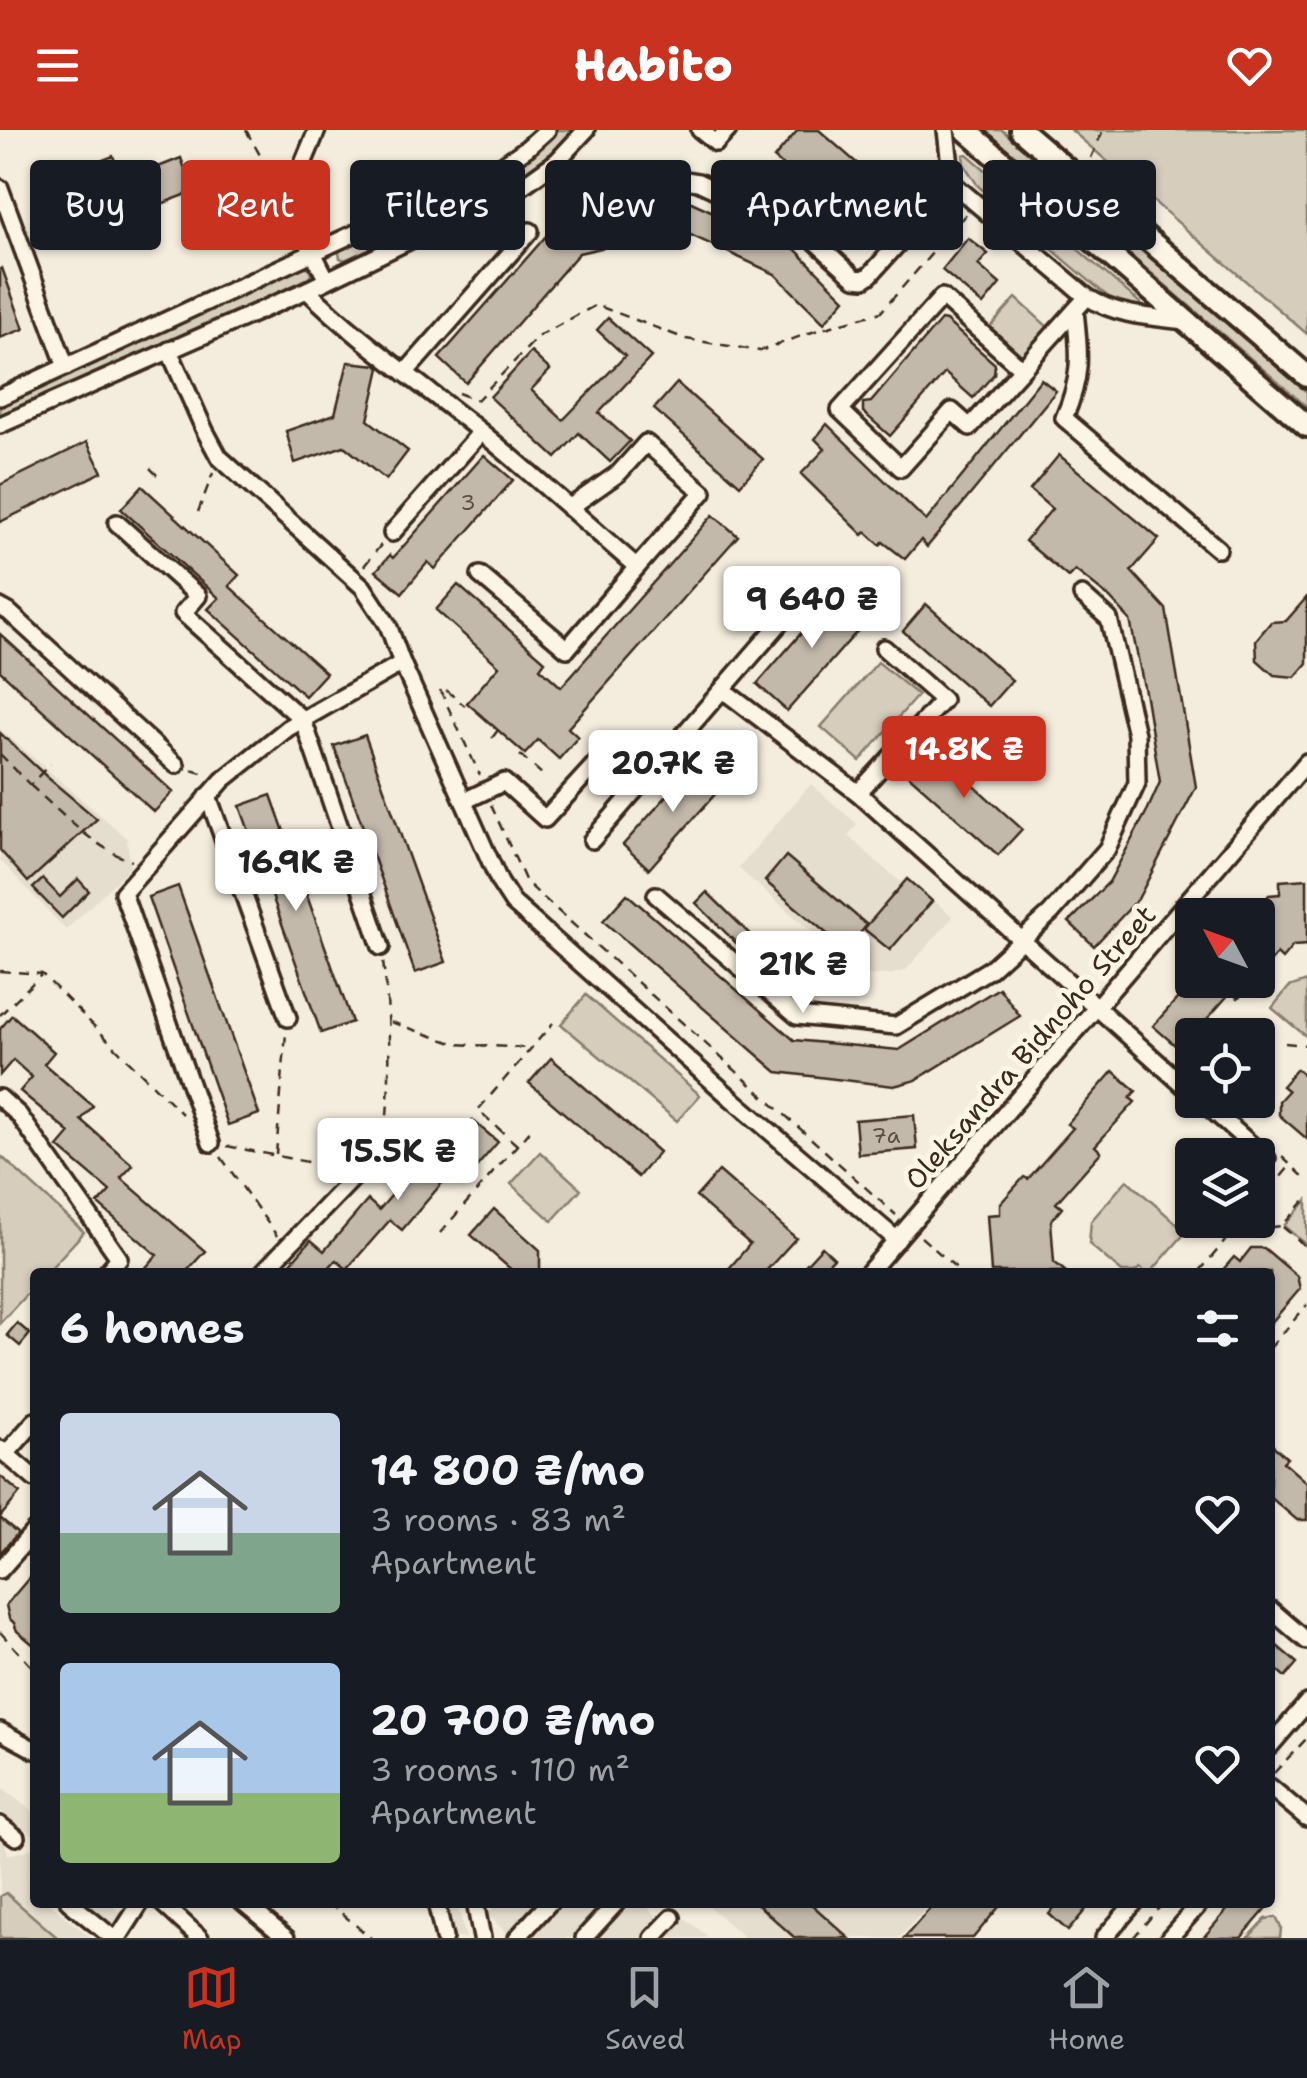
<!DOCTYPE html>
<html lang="en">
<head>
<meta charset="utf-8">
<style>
	body { margin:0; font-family:"Shantell Sans",sans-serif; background:#242831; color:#f1f3f6; height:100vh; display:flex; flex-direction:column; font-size:38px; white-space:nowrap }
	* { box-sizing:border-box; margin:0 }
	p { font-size:32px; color:#9ea1a6 }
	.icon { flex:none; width:55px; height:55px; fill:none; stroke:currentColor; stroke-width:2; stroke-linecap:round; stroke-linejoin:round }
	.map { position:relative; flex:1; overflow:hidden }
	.side { position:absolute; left:30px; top:1138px; width:1245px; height:640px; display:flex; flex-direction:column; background:#171b24; border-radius:10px; box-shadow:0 2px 8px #0004 }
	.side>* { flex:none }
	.top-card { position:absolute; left:30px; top:30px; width:1248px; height:90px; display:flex; gap:20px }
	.needle { width:65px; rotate:311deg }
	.buttons { position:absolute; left:1175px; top:768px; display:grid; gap:20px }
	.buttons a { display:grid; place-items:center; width:100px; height:100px; border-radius:10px; background:#171b24; box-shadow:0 2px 8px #0004; font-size:50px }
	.price { position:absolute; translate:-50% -85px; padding:0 22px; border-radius:10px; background:#fff; color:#222; font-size:32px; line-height:65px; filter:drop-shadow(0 2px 5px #0008) }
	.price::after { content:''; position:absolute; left:50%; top:60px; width:30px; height:22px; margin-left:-15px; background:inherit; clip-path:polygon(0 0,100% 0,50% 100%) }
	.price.selected { background:#c8321e; color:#fff }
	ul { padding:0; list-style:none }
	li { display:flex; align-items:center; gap:30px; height:250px; padding:0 30px }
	li span { display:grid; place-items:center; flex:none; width:280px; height:200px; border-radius:10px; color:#555 }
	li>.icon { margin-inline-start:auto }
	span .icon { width:120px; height:120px; fill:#fffc; stroke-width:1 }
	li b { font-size:42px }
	h2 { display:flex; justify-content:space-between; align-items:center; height:120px; padding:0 30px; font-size:42px }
	.pill { padding:0 35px; border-radius:10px; background:#171b24; box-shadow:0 2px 8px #0004; font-size:35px; line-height:90px }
	.pill.selected { background:#c8321e; color:#fff }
	header { display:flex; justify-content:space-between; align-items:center; height:130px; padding:0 30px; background:#c8321e; color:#fff; font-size:45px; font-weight:800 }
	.tab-bar { display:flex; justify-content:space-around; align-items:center; height:140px; border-top:2px solid #363941; background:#171b24; font-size:28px; color:#9ea1a6 }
	.tab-bar a { display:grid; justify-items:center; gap:5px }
	.tab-bar .selected { color:#c8321e }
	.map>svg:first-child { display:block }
	.built { fill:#e5ddce }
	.green { fill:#d6cdbd; stroke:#887c6e; stroke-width:2.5 }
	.building { fill:#c3b9aa; stroke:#3b2a1e; stroke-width:2.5 }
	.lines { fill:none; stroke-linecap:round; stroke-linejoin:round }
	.minor-casing { stroke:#3b2a1e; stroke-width:22 }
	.major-casing { stroke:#3b2a1e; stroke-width:28 }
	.path { stroke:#3b2a1e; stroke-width:2.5; stroke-dasharray:10 8; stroke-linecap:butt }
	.minor { stroke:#fcf5e5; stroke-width:15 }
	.major { stroke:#fcf5e5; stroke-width:20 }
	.labels { text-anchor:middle; stroke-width:10; stroke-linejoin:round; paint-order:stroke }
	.number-label { font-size:22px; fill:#5d4e41 }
	.street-label { font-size:28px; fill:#3b2a1e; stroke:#fcf5e5 }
</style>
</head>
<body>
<header><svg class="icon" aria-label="menu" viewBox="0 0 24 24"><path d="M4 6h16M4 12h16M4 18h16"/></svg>Habito<svg class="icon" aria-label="heart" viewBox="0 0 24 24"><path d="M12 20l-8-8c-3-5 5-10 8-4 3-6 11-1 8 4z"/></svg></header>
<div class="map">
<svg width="1307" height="1808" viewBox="0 0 1307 1808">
	<rect width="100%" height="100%" fill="#f4eddd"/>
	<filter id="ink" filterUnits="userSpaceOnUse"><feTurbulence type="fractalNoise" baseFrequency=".01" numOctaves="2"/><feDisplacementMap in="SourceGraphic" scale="20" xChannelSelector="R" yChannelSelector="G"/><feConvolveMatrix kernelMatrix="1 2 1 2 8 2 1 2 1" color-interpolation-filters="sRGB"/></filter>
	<g filter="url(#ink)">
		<g class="built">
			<path d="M0,599L127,708L130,737L66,800L0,730Z"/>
			<path d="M811,654L857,694L848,706L900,752L907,747L953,787L906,840L890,845H862L738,738Z"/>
			<path d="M0,1657L35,1683V1706L0,1681Z"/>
			<path d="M0,1706L4,1709L8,1725L35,1718V1738L28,1741L35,1760V1772L49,1773L91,1808H58L6,1764L0,1766Z"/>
			<path d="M633,1772L643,1773L660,1789L642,1808H599Z"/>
			<path d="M78,1773H110L125,1787L112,1802Z"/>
			<path d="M439,1773H457L466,1808H448Z"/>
			<path d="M497,1773H540L509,1805L487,1784Z"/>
			<path d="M563,1773H607L574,1808H529Z"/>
			<path d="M705,1773H930L899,1808H745Z"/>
			<path d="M685,1788L707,1806L705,1808H666Z"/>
		</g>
		<g class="green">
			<path d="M557,0H575L550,25L533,39L499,58L345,130L340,128L339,123L341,119L498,46L527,29Z"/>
			<path d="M985,0H1002L1307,262V277Z"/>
			<path d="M1071,0H1307V204Z"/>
			<path d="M967,24L1139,172L1143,177L1130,179L1114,172L978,56L964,34L963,25Z"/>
			<path d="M303,136L310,138L311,144L308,149L0,288V275Z"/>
			<path d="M1016,168L1049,198L1023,227L990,197Z"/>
			<path d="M878,532L918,565L860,631L821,597Z"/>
			<path d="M1307,851V907L1272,878L1289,857Z"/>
			<path d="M586,865L700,965L677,991L561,894Z"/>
			<path d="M540,1022L581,1059L552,1091L511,1054Z"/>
			<path d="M2,1027L84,1102L47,1142H35V1155L0,1193V1029Z"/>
			<path d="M1127,1050L1186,1102L1151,1142H1145L1140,1138L1135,1142H1122L1089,1114L1091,1091Z"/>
			<path d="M1307,1070V1116L1284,1096Z"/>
			<path d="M6,1763L58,1808H0V1766Z"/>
			<path d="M1276,1787L1281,1798L1280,1808H1248L1266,1789Z"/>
		</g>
		<g class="building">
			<path d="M798,0H819L891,63L858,101L774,28Z"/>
			<path d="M113,26L123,51L181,28L188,47L193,45L198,60L122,89L112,66L54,89L47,70L42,72L36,56Z"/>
			<path d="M689,71L795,119L845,169L824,193L775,144L680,100L579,123L466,253L439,228L554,97Z"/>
			<path d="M968,108L988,124L978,135L1000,154L983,175L942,140Z"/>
			<path d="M2,138L24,199L0,208V139Z"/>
			<path d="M608,188L651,227L599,283L630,311L610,332L579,303L556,328L490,267L531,222L550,240L531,260L563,290L625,226L597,200Z"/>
			<path d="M941,190L946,191L995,234L994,244L973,268L945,243L890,306L863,282V273L871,272Z"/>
			<path d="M348,232L377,235L380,238L368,290L408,321L386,350L344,316L295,333L286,301L335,284Z"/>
			<path d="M1041,249L1056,261L927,417L921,410L905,429L883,412L880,415L866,402L863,405L801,344L825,319L815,309L827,294L926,391Z"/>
			<path d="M677,253L763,329L740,355L654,279Z"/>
			<path d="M87,312L102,342L0,392V355Z"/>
			<path d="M484,325L513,350L435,439L428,432L402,463L376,441L390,425L393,428Z"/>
			<path d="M1059,325L1159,409L1131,441L1166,479L1196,657L1138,769L1094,816L1069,792L1109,752L1148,679L1160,652L1146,567L1130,490L1110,468L1075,440L1068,447L1025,411L1052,379L1030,360Z"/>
			<path d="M142,356L239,445L229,456L326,543L305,566L208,479L219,468L121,379Z"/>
			<path d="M713,385L738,406L568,598L578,607L559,629L538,610L525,624L467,573L499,536L436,480L458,455L545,531L540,538L561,557Z"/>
			<path d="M837,462L868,489L787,581L757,554Z"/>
			<path d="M1307,467V533L1295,547L1274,545L1257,530L1256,510L1271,492L1286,491Z"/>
			<path d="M926,474L1012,550L989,576L903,501Z"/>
			<path d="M0,504L173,662L154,682L0,541Z"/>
			<path d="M0,603L47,647L97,689L28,752L0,720Z"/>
			<path d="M365,605L446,832L415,843L334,616Z"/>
			<path d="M930,616L1022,699L998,725L906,643Z"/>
			<path d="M698,631L724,654L649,739L623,715Z"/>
			<path d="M271,665L352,892L321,903L240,676Z"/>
			<path d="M786,726L867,795L846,820L765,751Z"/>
			<path d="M43,749L60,767L78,749L89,761L62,788L33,758Z"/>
			<path d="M907,749L932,771L890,820L864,799Z"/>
			<path d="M1307,749V815L1293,816L1282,829L1277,824L1258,846V778L1269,765L1280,764V751Z"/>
			<path d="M178,756L259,984L228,995L148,767Z"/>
			<path d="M707,762L775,829L764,841L696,773Z"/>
			<path d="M627,764L794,910L899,920L999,858L1020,886L916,950L894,956L777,942L603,791Z"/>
			<path d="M1194,850H1254L1238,868L1231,862L1186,913L1182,909L1176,916L1153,896Z"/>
			<path d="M12,885L54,922L44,934L93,976L81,990L133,1035L121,1048L205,1121L186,1142H142L157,1125L98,1074L110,1061L58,1017L70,1003L20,961L32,947L13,930L0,945V899Z"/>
			<path d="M551,928L659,1022L638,1047L529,953Z"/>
			<path d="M1297,939L1307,948V1009L1279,985V971L1288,961L1282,956Z"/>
			<path d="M1113,941L1136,961L1130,968L1135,972L1095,1016L1101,1022L1056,1073L1062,1078L1051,1091L1054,1132L1066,1142H991L987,1085L1000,1084V1074L1024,1047L1028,1049L1073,998L1067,994Z"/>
			<path d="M914,985L917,1019L858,1024L855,990Z"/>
			<path d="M472,990L498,1012L466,1049L454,1039L402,1100L390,1090L347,1139L336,1130L325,1142H283L311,1110L324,1121L368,1070L379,1080L422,1030L431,1038Z"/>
			<path d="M719,1041L796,1108L765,1142H726L750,1114L696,1067Z"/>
			<path d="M494,1079L540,1120V1142H514L471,1105Z"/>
			<path d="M822,1117L834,1128L820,1142H799Z"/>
			<path d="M1251,1118H1264L1297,1146L1300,1159L1270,1194V1142H1221L1234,1127L1240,1132Z"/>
			<path d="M17,1193L30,1204L20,1216L7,1205Z"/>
			<path d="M1270,1313L1287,1328L1283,1332L1307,1353V1390H1297L1270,1367Z"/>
			<path d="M0,1346L20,1363L0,1387Z"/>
			<path d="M0,1388L18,1403L0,1423Z"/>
			<path d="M35,1441V1516L17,1501L14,1493L9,1488L6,1475Z"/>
			<path d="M1270,1510L1297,1533L1285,1547L1270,1534Z"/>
			<path d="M755,1772H809L849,1808H795Z"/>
			<path d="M936,1772H1003L973,1808H904Z"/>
			<path d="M1059,1772H1092L1068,1801L1049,1784Z"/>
			<path d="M1234,1772H1272L1241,1808H1203Z"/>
		</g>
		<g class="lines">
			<g class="minor-casing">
				<g id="minor">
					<path d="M317,0L287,72L327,150"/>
					<path d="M700,0L716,13L728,0"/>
					<path d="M946,0L952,53L1087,167C1117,186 1151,187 1186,191"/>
					<path d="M0,58L66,237"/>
					<path d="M583,67L680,49L698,52L805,102L855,148L864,149L870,145L952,53"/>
					<path d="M307,160C359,212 422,254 480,301C534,345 585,392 637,437L703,362L646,313L619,343L569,378"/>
					<path d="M1075,181C1080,224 1082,247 1064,288L1218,419"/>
					<path d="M169,220L205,301L219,327L363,457L388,495L402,533L500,753L513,773L731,968L897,1110"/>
					<path d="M1022,239L942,167L840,280L901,338L952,281L970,297L1087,167"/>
					<path d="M405,243L530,101"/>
					<path d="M0,267L501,36L527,18L547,0"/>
					<path d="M0,295L307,160L522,56L557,31L586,0"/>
					<path d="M117,393L198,466L183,483L303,590L381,817"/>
					<path d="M392,403L481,302"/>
					<path d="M480,445L567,519L637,437"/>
					<path d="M0,477L9,482L176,635"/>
					<path d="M723,560L858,663L1192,963"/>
					<path d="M858,663L943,570L884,518"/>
					<path d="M208,666L288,888"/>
					<path d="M464,671L504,652L545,689L609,619"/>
					<path d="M592,710L819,448"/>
					<path d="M656,765L797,886L896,896L990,839L1051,783L1107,719L1137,653L1136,604L1109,489L1082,465"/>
					<path d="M0,968L19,985L119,1128L107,1142"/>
					<path d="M1201,970L1267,1029"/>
					<path d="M211,1013L123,763L223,650L288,598L402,533"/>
					<path d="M263,1142L359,1042L408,1017"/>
					<path d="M869,1142L1307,632"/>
					<path d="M0,1319L35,1349"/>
					<path d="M6,1324L35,1291"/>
					<path d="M0,1440L35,1400"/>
					<path d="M1270,1479L1307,1511"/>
					<path d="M0,1601L35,1620"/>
					<path d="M1270,1616L1307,1573"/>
					<path d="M1270,1657L1307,1688"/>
					<path d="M0,1695L16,1707"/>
					<path d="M69,1772L113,1808"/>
					<path d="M161,1772L200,1808"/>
					<path d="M243,1772L286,1808"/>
					<path d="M436,1772L444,1808"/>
					<path d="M475,1772L482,1808"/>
					<path d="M118,1808L141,1772"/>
					<path d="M517,1808L550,1772"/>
					<path d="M584,1808L617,1772"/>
					<path d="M653,1808L672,1788"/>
					<path d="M1104,1808L1135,1772"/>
					<path d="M1169,1808L1201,1772"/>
				</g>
			</g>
			<g class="major-casing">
				<g id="major">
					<path d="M966,0L1307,296"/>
					<path d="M1021,0L1307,246"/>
				</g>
			</g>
			<g class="path">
				<path d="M246,0L276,54"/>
				<path d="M1091,28L1103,0"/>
				<path d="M458,263L477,270L539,206L596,175L686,209L760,221L815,201L881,182L966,84"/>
				<path d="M150,338L158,346"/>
				<path d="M198,382L213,343"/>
				<path d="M364,436L381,415"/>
				<path d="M440,560L480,645"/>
				<path d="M446,560L465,576"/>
				<path d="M492,608L498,600"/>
				<path d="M0,624L30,655L50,634"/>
				<path d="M520,625L543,645"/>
				<path d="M192,640L208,645"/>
				<path d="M30,655C59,681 95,719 132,731"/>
				<path d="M491,675L526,752L896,1085"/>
				<path d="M383,832C391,894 391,947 385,1009"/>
				<path d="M0,841L42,844L182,984"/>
				<path d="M0,885L41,845"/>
				<path d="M391,892L456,914L529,918"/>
				<path d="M1285,913L1307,915"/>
				<path d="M517,1015L478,980L553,893"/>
				<path d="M227,1016L337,1038"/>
				<path d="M276,1024L286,903"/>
				<path d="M221,1027L277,1106"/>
				<path d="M1282,1027L1307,1050"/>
				<path d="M1258,1074L1290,1036"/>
				<path d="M1283,1097L1307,1118"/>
				<path d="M1234,1101L1282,1096L1307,1068"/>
				<path d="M440,1103L533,997"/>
				<path d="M921,1107L961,1142"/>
				<path d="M1199,1142L1243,1090"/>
				<path d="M1270,1218L1307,1175"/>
				<path d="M0,1502L35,1540"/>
				<path d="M1274,1643L1307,1608"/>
				<path d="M328,1772L371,1808"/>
				<path d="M1133,1808L1164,1772"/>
			</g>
			<use href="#minor" class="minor"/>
			<use href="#major" class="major"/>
		</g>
	</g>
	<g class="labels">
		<g class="number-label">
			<text x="468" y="380">3</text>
			<text x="886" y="1013">7а</text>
		</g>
		<g class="street-label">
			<text transform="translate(1030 917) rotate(-49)" y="10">Oleksandra Bidnoho Street</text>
		</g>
	</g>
</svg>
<div class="buttons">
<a><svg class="needle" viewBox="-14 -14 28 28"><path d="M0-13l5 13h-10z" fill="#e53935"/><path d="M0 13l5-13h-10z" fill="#9ea1a6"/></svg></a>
<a><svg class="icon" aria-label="locate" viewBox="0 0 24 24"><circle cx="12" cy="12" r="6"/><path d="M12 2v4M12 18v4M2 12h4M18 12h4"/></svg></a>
<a><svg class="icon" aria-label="layers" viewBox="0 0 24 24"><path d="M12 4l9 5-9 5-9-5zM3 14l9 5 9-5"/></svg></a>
</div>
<b class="price" style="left:812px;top:521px">9 640 ₴</b>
<b class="price selected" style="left:964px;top:671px">14.8K ₴</b>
<b class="price" style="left:673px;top:685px">20.7K ₴</b>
<b class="price" style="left:296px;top:784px">16.9K ₴</b>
<b class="price" style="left:803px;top:886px">21K ₴</b>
<b class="price" style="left:398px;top:1073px">15.5K ₴</b>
<div class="top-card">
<a class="pill">Buy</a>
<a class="pill selected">Rent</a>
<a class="pill">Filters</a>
<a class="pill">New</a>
<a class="pill">Apartment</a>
<a class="pill">House</a>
</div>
<section class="side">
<h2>6 homes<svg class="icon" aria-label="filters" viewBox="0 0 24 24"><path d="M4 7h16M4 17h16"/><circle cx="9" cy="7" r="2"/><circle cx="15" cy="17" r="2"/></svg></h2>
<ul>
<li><span style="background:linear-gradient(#c9d6e8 60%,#7fa58c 0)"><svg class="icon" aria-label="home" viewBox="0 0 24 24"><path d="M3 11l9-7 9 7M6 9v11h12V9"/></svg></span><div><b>14 800 ₴/mo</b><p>3 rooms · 83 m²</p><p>Apartment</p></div><svg class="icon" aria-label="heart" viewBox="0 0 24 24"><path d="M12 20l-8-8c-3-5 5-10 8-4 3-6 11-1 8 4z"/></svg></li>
<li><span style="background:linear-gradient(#a9c7e8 65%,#8fb573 0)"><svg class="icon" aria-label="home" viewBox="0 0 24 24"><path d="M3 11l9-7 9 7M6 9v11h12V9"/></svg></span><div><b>20 700 ₴/mo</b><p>3 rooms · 110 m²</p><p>Apartment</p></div><svg class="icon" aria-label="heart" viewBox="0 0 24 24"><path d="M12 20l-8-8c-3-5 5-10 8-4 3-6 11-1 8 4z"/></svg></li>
</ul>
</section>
</div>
<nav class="tab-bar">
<a class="selected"><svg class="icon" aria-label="map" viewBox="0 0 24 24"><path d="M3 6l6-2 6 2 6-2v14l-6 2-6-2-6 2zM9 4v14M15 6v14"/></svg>Map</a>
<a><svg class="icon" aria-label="saved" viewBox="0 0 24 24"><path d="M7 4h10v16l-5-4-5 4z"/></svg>Saved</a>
<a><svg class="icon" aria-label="home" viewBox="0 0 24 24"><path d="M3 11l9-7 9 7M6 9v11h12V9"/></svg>Home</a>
</nav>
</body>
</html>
